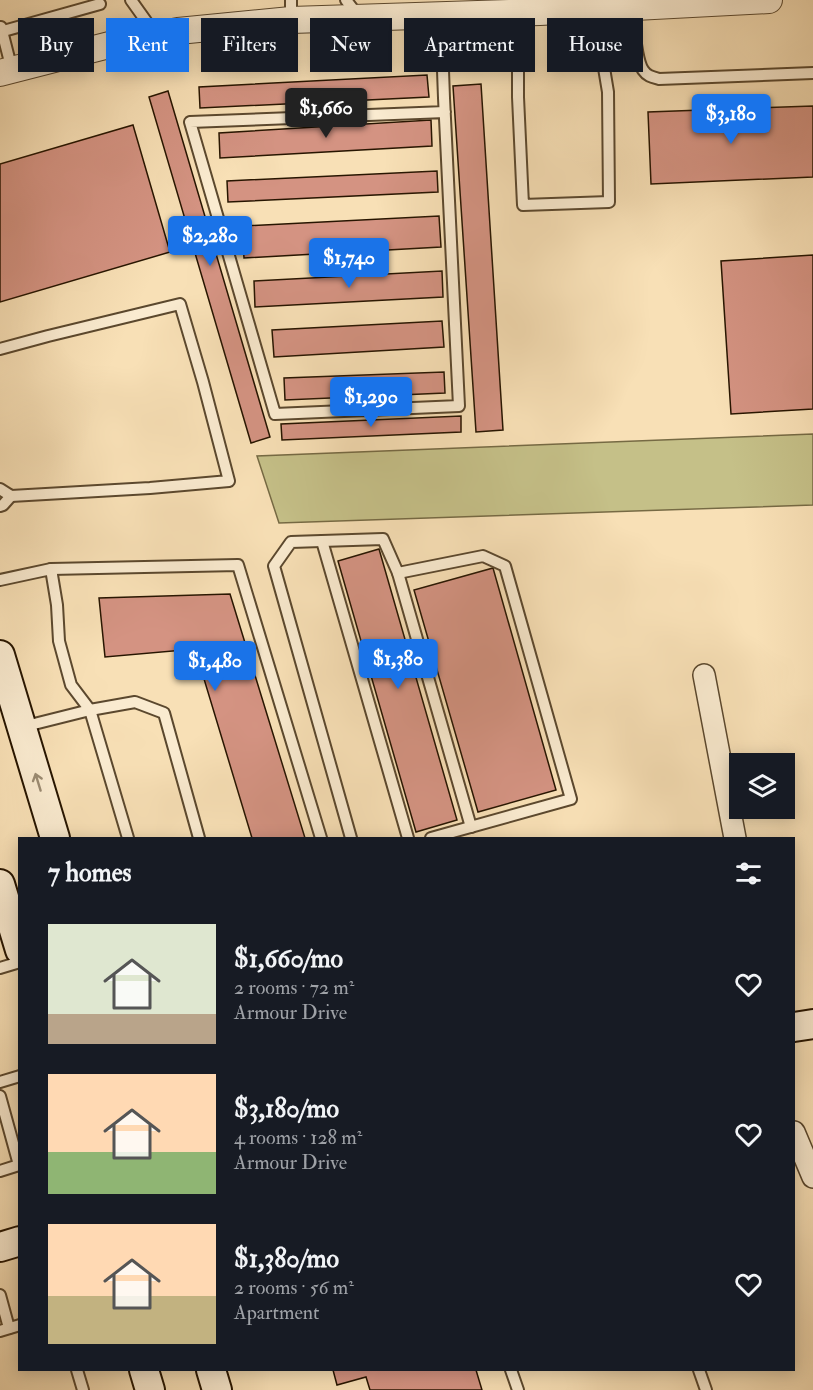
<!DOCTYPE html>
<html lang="en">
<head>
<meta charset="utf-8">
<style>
	body { margin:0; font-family:"IM FELL Double Pica",serif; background:#242831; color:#f1f3f6; height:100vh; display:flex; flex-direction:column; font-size:22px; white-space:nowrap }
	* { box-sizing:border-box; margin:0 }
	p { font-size:20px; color:#9ea1a6 }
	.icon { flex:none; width:33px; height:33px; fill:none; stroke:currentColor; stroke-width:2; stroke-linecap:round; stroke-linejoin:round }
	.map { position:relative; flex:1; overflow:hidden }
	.sheet { position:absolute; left:18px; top:837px; width:777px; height:534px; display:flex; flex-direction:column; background:#171b24; border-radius:0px; box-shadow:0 3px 15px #0003 }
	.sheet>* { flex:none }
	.hud { position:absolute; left:18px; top:18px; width:777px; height:54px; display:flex; gap:12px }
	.fabs { position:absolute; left:729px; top:753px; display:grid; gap:12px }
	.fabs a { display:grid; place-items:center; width:66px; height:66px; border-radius:0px; background:#171b24; box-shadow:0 3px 15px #0003; font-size:30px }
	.price { position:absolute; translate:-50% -51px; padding:0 14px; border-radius:6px; background:#1a73e8; color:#fff; font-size:20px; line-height:39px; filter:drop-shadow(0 2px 3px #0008) }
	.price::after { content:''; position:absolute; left:50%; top:36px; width:18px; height:14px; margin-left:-9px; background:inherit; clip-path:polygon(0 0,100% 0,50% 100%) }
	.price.current { background:#222; color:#fff }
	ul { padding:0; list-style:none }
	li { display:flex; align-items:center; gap:18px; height:150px; padding:0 30px }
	li span { display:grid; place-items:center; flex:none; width:168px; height:120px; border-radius:0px; color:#555 }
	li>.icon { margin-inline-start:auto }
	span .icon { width:72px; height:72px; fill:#fffc; stroke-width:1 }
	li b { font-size:26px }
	h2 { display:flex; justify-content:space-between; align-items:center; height:72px; padding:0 30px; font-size:26px }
	.tag { padding:0 21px; border-radius:0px; background:#171b24; box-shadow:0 3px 15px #0003; font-size:21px; line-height:54px }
	.tag.current { background:#1a73e8; color:#fff }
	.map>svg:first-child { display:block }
	.green { fill:#c5c088; stroke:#766a44; stroke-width:1.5 }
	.building { fill:#d49382; stroke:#271500; stroke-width:1.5 }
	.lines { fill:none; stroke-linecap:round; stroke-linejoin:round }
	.service-casing { stroke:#5b482e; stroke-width:14 }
	.minor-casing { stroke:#5b482e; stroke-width:24 }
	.tertiary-casing { stroke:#5b482e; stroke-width:28 }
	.secondary-casing { stroke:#271500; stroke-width:32 }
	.service { stroke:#faebd0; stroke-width:10 }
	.minor { stroke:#faebd0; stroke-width:21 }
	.tertiary { stroke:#faebd0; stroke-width:26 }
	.secondary { stroke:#faebd0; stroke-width:28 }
	.oneway { stroke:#9b8b72 }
</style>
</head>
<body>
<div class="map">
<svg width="813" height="1390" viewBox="0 0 813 1390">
	<rect width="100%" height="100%" fill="#f8e0b6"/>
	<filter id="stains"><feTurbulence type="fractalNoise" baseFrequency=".00333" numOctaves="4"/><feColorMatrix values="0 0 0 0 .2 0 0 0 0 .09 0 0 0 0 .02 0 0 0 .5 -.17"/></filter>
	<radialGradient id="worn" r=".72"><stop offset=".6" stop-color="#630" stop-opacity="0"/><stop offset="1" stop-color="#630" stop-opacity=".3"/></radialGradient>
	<path class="green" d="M813,434V505L279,523L257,456Z"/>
	<g class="building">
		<path d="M427,75L429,97L200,108L199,87Z"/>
		<path d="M481,84L503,430L476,432L453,86Z"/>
		<path d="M168,91L270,437L251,443L149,97Z"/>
		<path d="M813,106V177L651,184L648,112Z"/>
		<path d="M431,120L432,146L220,158L219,133Z"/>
		<path d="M133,125L170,252L0,302V164Z"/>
		<path d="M437,171L438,192L228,202L227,181Z"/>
		<path d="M439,216L441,247L244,258L242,226Z"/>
		<path d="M813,255V409L731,414L721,261Z"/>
		<path d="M442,271L443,297L255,307L254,281Z"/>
		<path d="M442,321L444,347L274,357L272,330Z"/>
		<path d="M444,372L445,393L285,400L284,378Z"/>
		<path d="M461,416V432L282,440L281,424Z"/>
		<path d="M379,549L457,820L416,832L338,561Z"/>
		<path d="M493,568L556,790L478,812L414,590Z"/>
		<path d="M230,594L305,838H252L195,649L105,657L99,598Z"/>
		<path d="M333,1370H476L482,1390H370L366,1377L337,1385Z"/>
	</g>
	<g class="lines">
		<g class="service-casing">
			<g id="service">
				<path d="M131,0L156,35"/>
				<path d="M291,0V20"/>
				<path d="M346,0L359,17"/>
				<path d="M632,7C634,22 635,58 643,70C647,76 652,77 659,79L813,73"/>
				<path d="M518,12V97L523,205L609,202L608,92L599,38L601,8"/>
				<path d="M441,15L444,98L459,406L275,414L190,122L445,112"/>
				<path d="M1,27L12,70"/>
				<path d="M0,32L100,4"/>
				<path d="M442,54L484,52"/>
				<path d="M0,349L48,336L180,304L203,382L229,481L150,488L11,496L0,489"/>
				<path d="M0,506L3,505L11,496"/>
				<path d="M322,541L408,838"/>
				<path d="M51,569L238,565L321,838"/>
				<path d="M398,573L471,827"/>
				<path d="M0,580L51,569L57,605L59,641L71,685L90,710L128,838"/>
				<path d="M22,727L90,710L135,702L164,713L199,838"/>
				<path d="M351,838L274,566L291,542L383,539L398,573L483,556L505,566L571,799L431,838"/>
				<path d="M0,968L20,962"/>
				<path d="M0,1082L20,1076"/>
				<path d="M0,1096L19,1165L0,1171"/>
				<path d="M0,1295L9,1328"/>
				<path d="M0,1331L20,1325"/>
				<path d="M77,1370L83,1390"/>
				<path d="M511,1370L518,1390"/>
				<path d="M699,1370L706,1390"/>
			</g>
		</g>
		<g class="minor-casing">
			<g id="minor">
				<path d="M704,675L735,838"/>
				<path d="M794,1132L813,1177"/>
			</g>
		</g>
		<g class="tertiary-casing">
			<path id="tertiary" d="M0,73L117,43L178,31L291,20L540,12L769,0"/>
		</g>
		<g class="secondary-casing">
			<g id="secondary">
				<path d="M0,655L55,838"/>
				<path d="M0,884L20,950"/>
				<path d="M794,1027L813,1024"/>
				<path d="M0,1247L20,1241"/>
				<path d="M144,1370L150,1390"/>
				<path d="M211,1370L217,1390"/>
			</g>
		</g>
		<use href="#service" class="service"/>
		<use href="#minor" class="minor"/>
		<use href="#tertiary" class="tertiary"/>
		<use href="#secondary" class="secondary"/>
	</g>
	<defs><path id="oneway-shaft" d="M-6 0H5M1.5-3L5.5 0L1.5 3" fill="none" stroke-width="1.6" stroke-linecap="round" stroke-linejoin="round" transform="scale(1.5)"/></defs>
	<use class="oneway" href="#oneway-shaft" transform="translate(38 782) rotate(-107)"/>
	<rect width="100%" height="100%" filter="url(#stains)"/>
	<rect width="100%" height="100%" fill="url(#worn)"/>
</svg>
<div class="fabs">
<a><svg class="icon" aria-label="layers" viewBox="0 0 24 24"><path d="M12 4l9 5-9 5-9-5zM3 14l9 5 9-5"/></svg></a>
</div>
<b class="price current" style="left:326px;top:139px">$1,660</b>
<b class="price" style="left:731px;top:145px">$3,180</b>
<b class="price" style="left:210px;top:267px">$2,280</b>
<b class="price" style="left:349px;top:289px">$1,740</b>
<b class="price" style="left:371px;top:428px">$1,290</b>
<b class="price" style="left:398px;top:690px">$1,380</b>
<b class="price" style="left:215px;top:692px">$1,480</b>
<div class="hud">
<a class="tag">Buy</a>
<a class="tag current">Rent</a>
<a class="tag">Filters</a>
<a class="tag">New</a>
<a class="tag">Apartment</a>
<a class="tag">House</a>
</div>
<section class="sheet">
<h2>7 homes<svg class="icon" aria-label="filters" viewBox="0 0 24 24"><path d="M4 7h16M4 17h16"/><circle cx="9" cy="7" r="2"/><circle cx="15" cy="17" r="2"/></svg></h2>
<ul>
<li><span style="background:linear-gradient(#dfe7d0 75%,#b9a48a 0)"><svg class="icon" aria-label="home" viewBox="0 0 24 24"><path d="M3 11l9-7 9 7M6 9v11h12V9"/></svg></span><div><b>$1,660/mo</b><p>2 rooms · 72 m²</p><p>Armour Drive</p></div><svg class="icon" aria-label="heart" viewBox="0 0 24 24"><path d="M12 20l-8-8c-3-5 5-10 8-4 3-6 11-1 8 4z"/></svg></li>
<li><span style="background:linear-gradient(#ffd9b3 65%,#8fb573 0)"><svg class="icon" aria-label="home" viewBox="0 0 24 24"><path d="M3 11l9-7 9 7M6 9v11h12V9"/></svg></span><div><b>$3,180/mo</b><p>4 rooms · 128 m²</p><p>Armour Drive</p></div><svg class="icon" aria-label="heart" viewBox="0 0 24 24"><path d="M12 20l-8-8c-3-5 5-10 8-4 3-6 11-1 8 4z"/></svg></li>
<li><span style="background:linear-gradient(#ffd9b3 60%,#c2b280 0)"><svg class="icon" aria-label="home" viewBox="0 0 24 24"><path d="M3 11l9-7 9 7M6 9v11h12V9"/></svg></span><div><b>$1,380/mo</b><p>2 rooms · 56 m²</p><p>Apartment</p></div><svg class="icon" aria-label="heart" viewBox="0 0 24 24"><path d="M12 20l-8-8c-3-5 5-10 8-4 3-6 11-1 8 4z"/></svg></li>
</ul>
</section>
</div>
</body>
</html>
